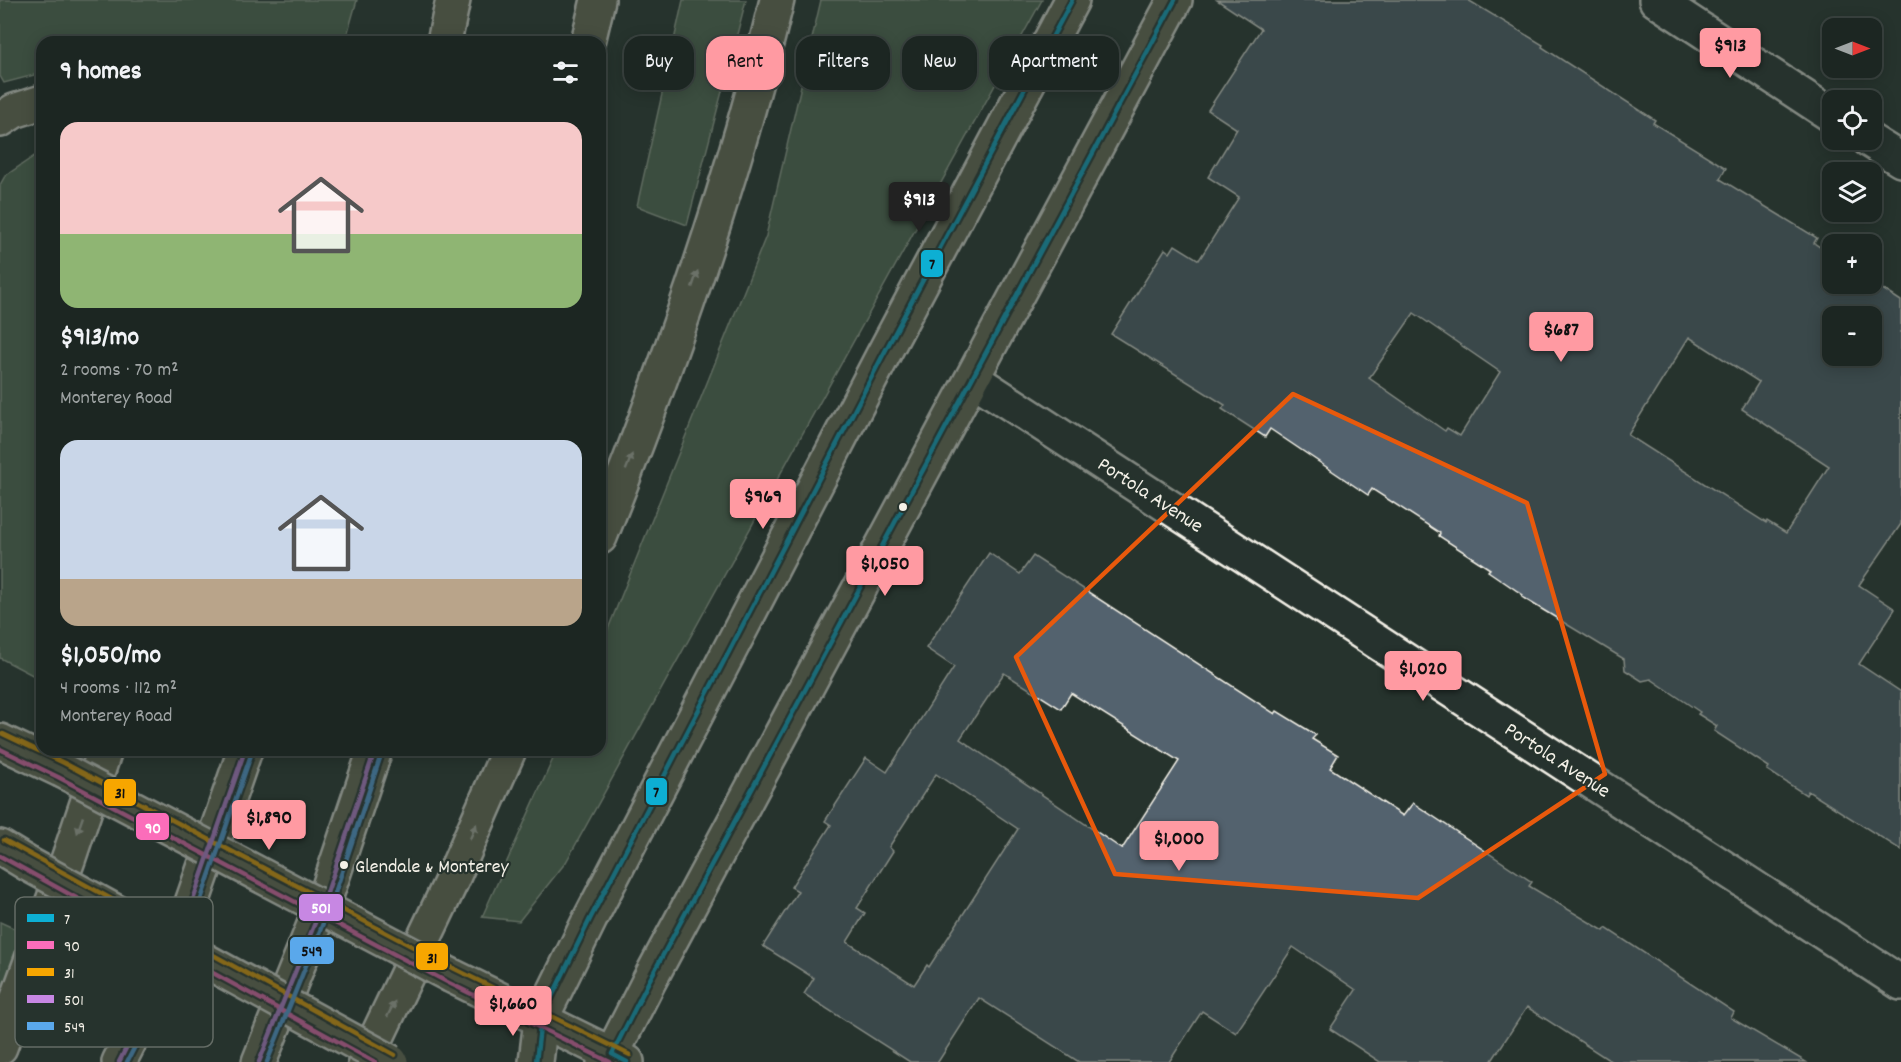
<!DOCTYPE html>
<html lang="en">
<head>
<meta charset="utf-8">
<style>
	body { margin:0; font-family:Dekko,sans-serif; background:#29322f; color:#f1f3f6; height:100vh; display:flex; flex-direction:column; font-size:22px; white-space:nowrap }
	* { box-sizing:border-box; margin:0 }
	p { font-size:20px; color:#a0a5a5 }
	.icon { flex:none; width:33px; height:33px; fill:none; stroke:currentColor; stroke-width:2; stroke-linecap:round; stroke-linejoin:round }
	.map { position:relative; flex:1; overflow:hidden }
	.details { position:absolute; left:36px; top:36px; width:570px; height:720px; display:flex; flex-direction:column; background:#1c2622; border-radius:18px; box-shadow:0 3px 15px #0003,0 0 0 2px #3a4340 }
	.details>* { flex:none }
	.banner { position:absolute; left:624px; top:36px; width:570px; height:54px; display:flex; gap:12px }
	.needle { width:39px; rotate:90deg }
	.controls { position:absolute; left:1822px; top:18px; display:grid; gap:12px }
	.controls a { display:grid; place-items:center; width:60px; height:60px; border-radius:12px; background:#1c2622; box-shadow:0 3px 15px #0003,0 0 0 2px #3a4340; font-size:30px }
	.price { position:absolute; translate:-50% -51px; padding:0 14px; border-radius:6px; background:#ff9aa2; color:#111; font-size:20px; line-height:39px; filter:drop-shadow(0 2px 3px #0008) }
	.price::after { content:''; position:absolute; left:50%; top:36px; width:18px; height:14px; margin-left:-9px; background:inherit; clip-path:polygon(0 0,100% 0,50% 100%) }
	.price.selected { background:#222; color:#fff }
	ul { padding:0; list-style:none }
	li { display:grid; align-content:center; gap:12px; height:318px; padding:0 24px }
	li span { display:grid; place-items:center; height:186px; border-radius:18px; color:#555 }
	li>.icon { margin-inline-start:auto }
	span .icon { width:108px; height:108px; fill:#fffc; stroke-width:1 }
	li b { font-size:26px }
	h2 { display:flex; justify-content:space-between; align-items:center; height:72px; padding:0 24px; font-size:26px }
	.pill { padding:0 21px; border-radius:18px; background:#1c2622; box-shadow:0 3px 15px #0003,0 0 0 2px #3a4340; font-size:21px; line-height:54px }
	.pill.selected { background:#ff9aa2; color:#111 }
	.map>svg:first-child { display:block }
	.green { fill:#566e54; stroke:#a5b09e; stroke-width:1.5 }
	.building { fill:#52626e; stroke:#f4f1e8; stroke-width:1.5; fill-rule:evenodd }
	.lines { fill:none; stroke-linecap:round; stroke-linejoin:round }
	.minor-casing { stroke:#f4f1e8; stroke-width:38 }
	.major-casing { stroke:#f4f1e8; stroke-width:38 }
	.highway-casing { stroke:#f4f1e8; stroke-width:38 }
	.minor { stroke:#26332d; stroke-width:33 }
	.major { stroke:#706f59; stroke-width:33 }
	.highway { stroke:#706f59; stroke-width:33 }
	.major-bridge-casing { stroke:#f4f1e8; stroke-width:38; stroke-linecap:butt }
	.major-bridge { stroke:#706f59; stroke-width:33 }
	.bus-1-casing { stroke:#26332d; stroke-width:9 }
	.bus-2-casing { stroke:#26332d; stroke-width:9 }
	.bus-3-casing { stroke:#26332d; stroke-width:9 }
	.bus-4-casing { stroke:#26332d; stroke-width:9 }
	.bus-5-casing { stroke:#26332d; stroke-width:9 }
	.bus-1 { stroke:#0dafd3; stroke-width:4.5 }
	.bus-2 { stroke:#fb6dba; stroke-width:4.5 }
	.bus-3 { stroke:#f7a600; stroke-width:4.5 }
	.bus-4 { stroke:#c787e3; stroke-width:4.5 }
	.bus-5 { stroke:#5aa8eb; stroke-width:4.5 }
	.oneway { fill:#bfbdaf }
	.marked { fill:none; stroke:#e8590c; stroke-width:4.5; stroke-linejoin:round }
	.bus-dot { fill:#f4f1e8; stroke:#26332d; stroke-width:2 }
	.labels { text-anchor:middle; stroke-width:4.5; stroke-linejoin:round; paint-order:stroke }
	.bus-label { font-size:20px; fill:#f4f1e8; stroke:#26332d; text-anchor:start }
	.street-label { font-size:21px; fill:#f4f1e8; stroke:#26332d }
	.key { fill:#26332d; stroke:#646c65; stroke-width:1.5 }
	.key-label { font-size:16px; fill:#f4f1e8 }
	.line-badge { stroke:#26332d; stroke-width:2 }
	.badge-label { font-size:16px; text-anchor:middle; font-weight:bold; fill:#fff }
	.pale-badge-label { font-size:16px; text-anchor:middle; font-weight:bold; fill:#111 }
</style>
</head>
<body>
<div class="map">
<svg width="1901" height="1062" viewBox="0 0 1901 1062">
	<rect width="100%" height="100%" fill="#26332d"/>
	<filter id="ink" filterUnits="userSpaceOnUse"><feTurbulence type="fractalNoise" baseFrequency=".0167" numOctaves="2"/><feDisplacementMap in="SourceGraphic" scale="12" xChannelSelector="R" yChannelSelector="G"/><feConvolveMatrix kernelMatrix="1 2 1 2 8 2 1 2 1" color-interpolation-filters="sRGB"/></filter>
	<g filter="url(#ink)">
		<g class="green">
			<path d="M0,0H357L345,42H42V73L4,83L0,76Z"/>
			<path d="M683,0H746L687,225L637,206Z"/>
			<path d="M821,0H1042L566,862L519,921L482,917L557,750H600V649L766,236Z"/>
			<path d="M42,151V680L0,658V185L5,176Z"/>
			<path d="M0,922L22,932L0,1009Z"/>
		</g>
		<g class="building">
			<path d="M1217,0H1468L1543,45L1542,47L1655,120L1653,123L1726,168L1720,179L1817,238L1814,243L1833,256V284H1872V282L1901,301V524L1859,585L1895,609L1859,664L1901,692V850L1808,791L1806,795L1767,770L1769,767L1714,731L1717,726L1698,714L1700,712L1651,679L1642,681L1625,670L1624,659L1525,599L1522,597L1523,595L1488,571L1490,569L1439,536L1440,533L1372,489L1368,495L1270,429L1265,437L1222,409L1225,405L1111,334L1165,249L1170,253L1175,245L1199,260L1239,197L1208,177L1237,129L1208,110L1261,29ZM1414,313L1500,372L1460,436L1447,428L1445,431L1369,378ZM1833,316H1872V356H1833ZM1689,337L1759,382L1742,409L1829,466L1786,533L1767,521L1766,523L1628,435Z"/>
			<path d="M989,553L1020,574L1033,556L1275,714L1277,711L1316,735L1312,739L1338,755L1330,768L1403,816L1413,803L1532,882L1529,886L1604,931L1606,928L1734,1012L1731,1018L1806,1062H1612L1527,1007L1491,1062H1380L1330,1029L1356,990L1293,947L1236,1033L1202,1011L1169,1062H1079L979,998L938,1062H910L804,994L814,978L763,946L798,891L791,887L831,825L825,821L866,758L887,772L954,667L926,648ZM1004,673L1061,709L1071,693L1179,761L1122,849L960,739ZM936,774L1018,829L929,967L927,965L914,985L847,942L865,913L857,908L893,851L889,847Z"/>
		</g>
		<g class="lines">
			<g class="minor-casing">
				<g id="minor">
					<path d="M1656,0L1833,116"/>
					<path d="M1869,140L1901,160"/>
					<path d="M973,379L1901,983"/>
				</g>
			</g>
			<g class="major-casing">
				<g id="major">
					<path d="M0,741L61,770"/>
					<path d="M0,847L28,864"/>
					<path d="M452,976L627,1062"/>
					<path d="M536,1062L541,1019L590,919L882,357L1072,0"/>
					<path d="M604,1062L612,1054L649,981L1175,0"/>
				</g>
			</g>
			<g class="highway-casing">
				<g id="highway">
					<path d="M444,42L453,0"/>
					<path d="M588,42L598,0"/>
					<path d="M0,120L14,111L42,102"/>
					<path d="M600,537C670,362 733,183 777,0"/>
					<path d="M0,1047L69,857L105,750"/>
					<path d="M119,1062L175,952L245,750"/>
					<path d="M259,1062L327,893L375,750"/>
					<path d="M365,1062L451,882L509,750"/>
				</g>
			</g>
			<use href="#minor" class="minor"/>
			<use href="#major" class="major"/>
			<use href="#highway" class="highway"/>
			<g class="major-bridge-casing">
				<g id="major-bridge">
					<path d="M61,770L452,976"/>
					<path d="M28,864L391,1062"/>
				</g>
			</g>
			<use href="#major-bridge" class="major-bridge"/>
			<g class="bus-1-casing">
				<g id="bus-1">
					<path d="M536,1062L541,1019L590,919L882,357L1072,0"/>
					<path d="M627,1062L612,1054L649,981L1175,0"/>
				</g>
			</g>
			<g class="bus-2-casing">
				<g id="bus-2">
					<path d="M0,749L58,777L449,983L610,1062"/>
					<path d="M0,856L375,1062"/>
				</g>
			</g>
			<g class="bus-3-casing">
				<g id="bus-3">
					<path d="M3,734L64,763L455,969L630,1055"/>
					<path d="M4,840L395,1055"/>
				</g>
			</g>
			<g class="bus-4-casing">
				<g id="bus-4">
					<path d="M119,1062L175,952L245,750"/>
					<path d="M259,1062L327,893L375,750"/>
				</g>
			</g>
			<g class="bus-5-casing">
				<g id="bus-5">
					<path d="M127,1062L182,954L252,752"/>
					<path d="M267,1062L334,896L382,752"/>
				</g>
			</g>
			<use href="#bus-1" class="bus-1"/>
			<use href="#bus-2" class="bus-2"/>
			<use href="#bus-3" class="bus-3"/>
			<use href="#bus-4" class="bus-4"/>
			<use href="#bus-5" class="bus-5"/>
		</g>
		<defs><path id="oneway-solid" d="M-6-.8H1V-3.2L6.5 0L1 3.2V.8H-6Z" transform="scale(1.5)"/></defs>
		<g class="oneway">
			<use href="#oneway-solid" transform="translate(695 279) rotate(-71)"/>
			<use href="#oneway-solid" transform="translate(629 462) rotate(-69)"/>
			<use href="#oneway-solid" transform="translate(80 825) rotate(109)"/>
			<use href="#oneway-solid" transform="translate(473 832) rotate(-66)"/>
			<use href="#oneway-solid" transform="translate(391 1009) rotate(-64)"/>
		</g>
	</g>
	<path d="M0 0H1901V1062H0ZM1293,394L1527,503L1605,774L1418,898L1115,874L1016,657Z" fill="#26332d" fill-opacity=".55" fill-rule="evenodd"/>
	<path class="marked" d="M1293,394L1527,503L1605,774L1418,898L1115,874L1016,657Z"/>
	<g class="bus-dot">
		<circle cx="903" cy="507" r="5"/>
		<circle cx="344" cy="865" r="5"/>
	</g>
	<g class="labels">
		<g class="bus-label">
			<text x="355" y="872">Glendale &amp; Monterey</text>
		</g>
		<g class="street-label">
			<text transform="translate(1151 494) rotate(33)" y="7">Portola Avenue</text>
			<text transform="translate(1558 759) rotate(33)" y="7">Portola Avenue</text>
		</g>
	</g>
	<rect x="15" y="897" width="198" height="150" rx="9" class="key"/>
	<rect x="27" y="914" width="27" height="8" fill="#0dafd3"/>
	<rect x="27" y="941" width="27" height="8" fill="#fb6dba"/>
	<rect x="27" y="968" width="27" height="8" fill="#f7a600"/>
	<rect x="27" y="995" width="27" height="8" fill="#c787e3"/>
	<rect x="27" y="1022" width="27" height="8" fill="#5aa8eb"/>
	<g class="key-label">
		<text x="64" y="924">7</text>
		<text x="64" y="951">90</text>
		<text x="64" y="978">31</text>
		<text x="64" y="1005">501</text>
		<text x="64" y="1032">549</text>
	</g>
	<g class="line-badge">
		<rect x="920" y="249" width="24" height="29" rx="6" fill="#0dafd3"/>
		<rect x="645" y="777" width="23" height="29" rx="6" fill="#0dafd3"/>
		<rect x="103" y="778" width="34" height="29" rx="6" fill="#f7a600"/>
		<rect x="135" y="812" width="35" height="29" rx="6" fill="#fb6dba"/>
		<rect x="298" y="893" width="46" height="29" rx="6" fill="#c787e3"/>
		<rect x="289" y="936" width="46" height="29" rx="6" fill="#5aa8eb"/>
		<rect x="415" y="942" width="34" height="29" rx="6" fill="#f7a600"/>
	</g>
	<g class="badge-label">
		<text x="153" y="833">90</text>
		<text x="321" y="913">501</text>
	</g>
	<g class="pale-badge-label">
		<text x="932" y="269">7</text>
		<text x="656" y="797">7</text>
		<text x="120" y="798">31</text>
		<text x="312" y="956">549</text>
		<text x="432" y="963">31</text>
	</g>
</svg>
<div class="controls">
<a><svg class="needle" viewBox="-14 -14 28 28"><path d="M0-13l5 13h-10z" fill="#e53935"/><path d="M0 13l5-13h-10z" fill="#a0a5a5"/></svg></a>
<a><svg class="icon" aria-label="locate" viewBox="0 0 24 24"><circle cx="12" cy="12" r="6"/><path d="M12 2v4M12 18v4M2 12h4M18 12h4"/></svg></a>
<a><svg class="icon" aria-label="layers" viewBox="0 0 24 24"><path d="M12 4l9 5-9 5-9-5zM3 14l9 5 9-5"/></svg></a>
<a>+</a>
<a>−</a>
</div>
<b class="price" style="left:1730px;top:79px">$913</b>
<b class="price selected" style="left:919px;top:233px">$913</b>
<b class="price" style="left:1561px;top:363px">$687</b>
<b class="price" style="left:763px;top:530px">$969</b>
<b class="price" style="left:885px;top:597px">$1,050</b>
<b class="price" style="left:1423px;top:702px">$1,020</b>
<b class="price" style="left:269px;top:851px">$1,890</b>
<b class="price" style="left:1179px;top:872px">$1,000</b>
<b class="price" style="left:513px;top:1037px">$1,660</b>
<div class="banner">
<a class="pill">Buy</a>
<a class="pill selected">Rent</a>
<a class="pill">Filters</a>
<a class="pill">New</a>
<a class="pill">Apartment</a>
</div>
<section class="details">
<h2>9 homes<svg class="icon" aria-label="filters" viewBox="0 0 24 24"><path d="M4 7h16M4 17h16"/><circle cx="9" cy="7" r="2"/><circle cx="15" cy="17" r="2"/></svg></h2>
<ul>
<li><span style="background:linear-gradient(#f6c9c9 60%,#8fb573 0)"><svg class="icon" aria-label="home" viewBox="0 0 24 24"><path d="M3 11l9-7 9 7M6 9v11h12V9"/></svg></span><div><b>$913/mo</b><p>2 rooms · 70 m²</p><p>Monterey Road</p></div></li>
<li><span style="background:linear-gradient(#c9d6e8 75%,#b9a48a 0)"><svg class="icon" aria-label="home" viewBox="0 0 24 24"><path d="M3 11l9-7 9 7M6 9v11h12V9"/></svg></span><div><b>$1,050/mo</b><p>4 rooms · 112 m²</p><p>Monterey Road</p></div></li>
</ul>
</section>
</div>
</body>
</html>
